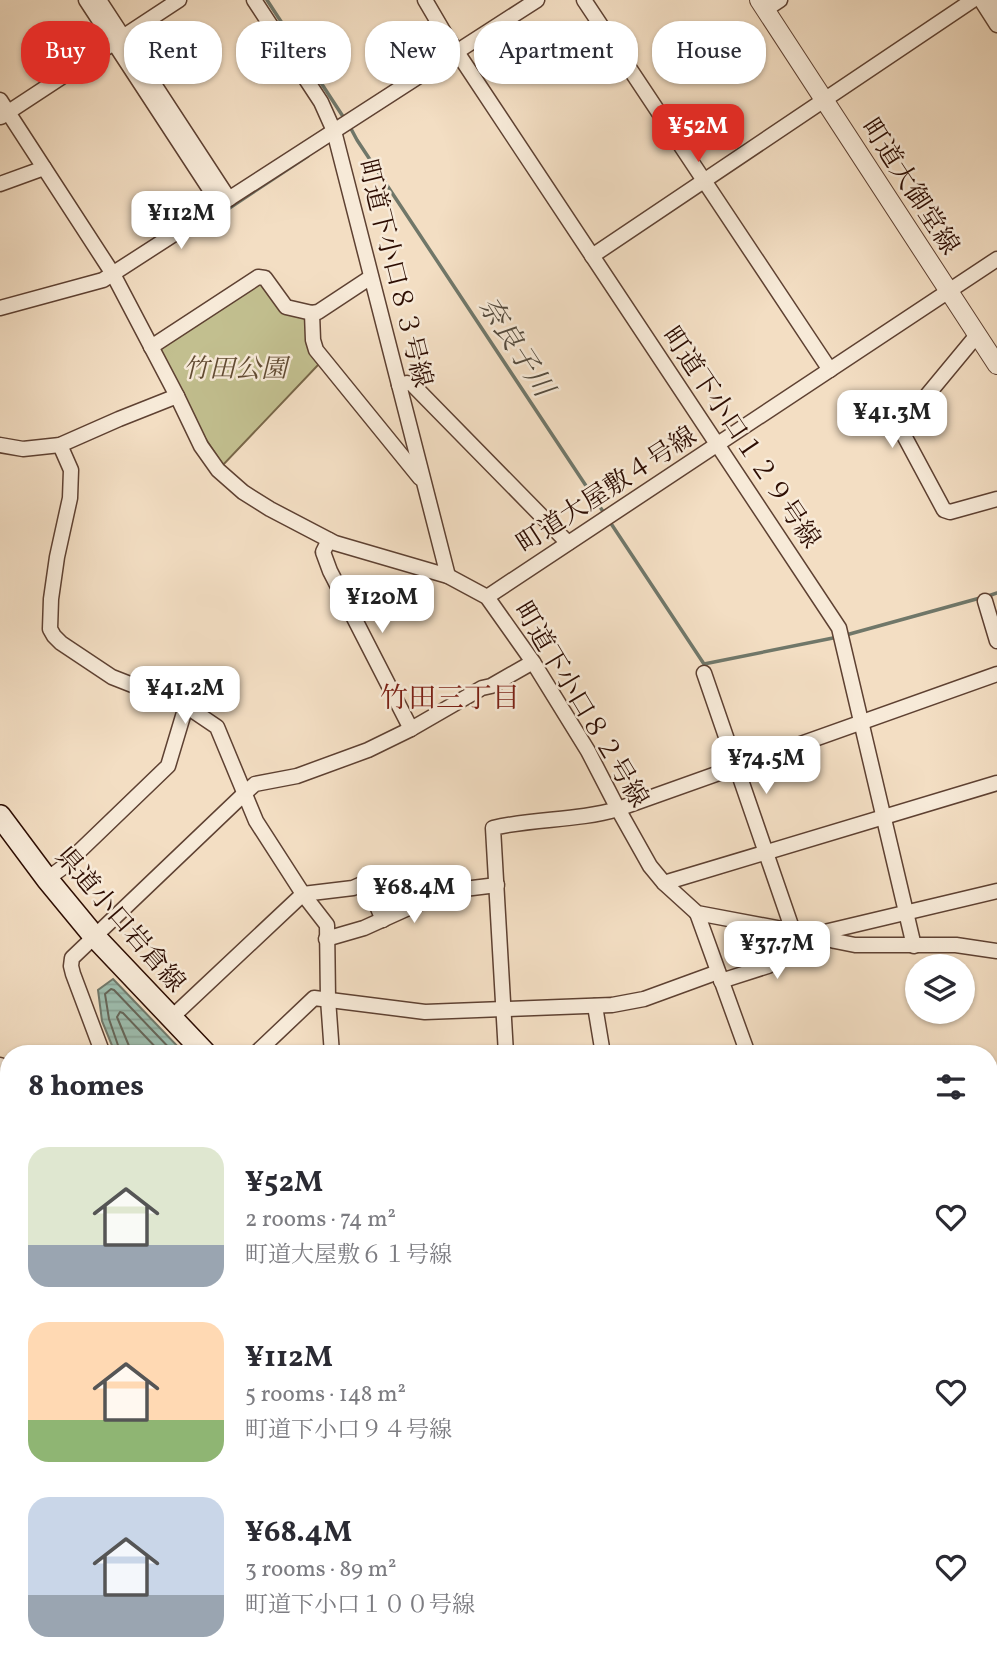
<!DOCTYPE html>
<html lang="en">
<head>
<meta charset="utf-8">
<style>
	body { margin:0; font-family:Vollkorn,"Noto Serif JP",serif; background:#f7f7f7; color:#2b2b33; height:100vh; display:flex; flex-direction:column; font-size:26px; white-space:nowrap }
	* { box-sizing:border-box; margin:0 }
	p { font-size:23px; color:#7c7c81 }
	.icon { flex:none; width:38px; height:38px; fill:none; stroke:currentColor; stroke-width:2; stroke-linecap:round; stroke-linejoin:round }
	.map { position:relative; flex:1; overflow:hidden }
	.side { position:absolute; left:0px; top:1045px; width:998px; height:625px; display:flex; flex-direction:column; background:#fff; border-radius:28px 28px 0 0; box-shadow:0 2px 5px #0004 }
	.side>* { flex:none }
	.hud { position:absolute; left:21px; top:21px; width:956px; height:63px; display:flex; gap:14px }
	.tools { position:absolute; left:905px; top:954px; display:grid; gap:14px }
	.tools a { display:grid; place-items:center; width:70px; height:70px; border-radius:50%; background:#fff; box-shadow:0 2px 5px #0004; font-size:35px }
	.price { position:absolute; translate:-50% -60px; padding:0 16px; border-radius:14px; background:#fff; color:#222; font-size:23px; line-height:46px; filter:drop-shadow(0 2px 4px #0008) }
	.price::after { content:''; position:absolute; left:50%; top:42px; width:21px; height:16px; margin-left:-10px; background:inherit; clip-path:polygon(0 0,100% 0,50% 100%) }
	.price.current { background:#d93025; color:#fff }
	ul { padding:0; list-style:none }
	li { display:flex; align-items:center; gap:21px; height:175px; padding:0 28px }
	li span { display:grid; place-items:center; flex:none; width:196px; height:140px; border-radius:21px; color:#555 }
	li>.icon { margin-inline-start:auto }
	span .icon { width:84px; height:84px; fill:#fffc; stroke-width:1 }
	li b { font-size:30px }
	h2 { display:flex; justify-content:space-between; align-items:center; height:84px; padding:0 28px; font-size:30px }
	.pill { padding:0 24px; border-radius:28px; background:#fff; box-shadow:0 2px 5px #0004; font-size:24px; line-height:63px }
	.pill.current { background:#d93025; color:#fff }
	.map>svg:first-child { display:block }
	.green { fill:#c2bf8f; stroke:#786648; stroke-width:2 }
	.water { fill:url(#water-rules); stroke:#707769; stroke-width:2 }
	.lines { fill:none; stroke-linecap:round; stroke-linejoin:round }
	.shore { stroke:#656558; stroke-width:2 }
	.stream { stroke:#707769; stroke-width:3.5 }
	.minor-casing { stroke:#5e4132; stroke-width:17 }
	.tertiary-casing { stroke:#5e4132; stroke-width:20 }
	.secondary-casing { stroke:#2d0d02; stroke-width:24 }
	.minor { stroke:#f7ead8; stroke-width:14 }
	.tertiary { stroke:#f7ead8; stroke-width:18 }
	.secondary { stroke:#f7ead8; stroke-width:21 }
	.labels { text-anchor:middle; stroke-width:5; stroke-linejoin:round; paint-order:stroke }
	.street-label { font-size:26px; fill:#2d0d02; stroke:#f7ead8 }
	.park-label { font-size:26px; font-style:italic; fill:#614b33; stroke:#f7ead8 }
	.water-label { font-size:28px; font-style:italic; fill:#544b3e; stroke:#f7ead8 }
	.neighbourhood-label { font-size:28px; fill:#7a1f14; stroke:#f7ead8 }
</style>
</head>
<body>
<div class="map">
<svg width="997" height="1668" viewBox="0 0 997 1668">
	<defs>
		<pattern id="water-rules" width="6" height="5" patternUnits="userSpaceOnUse" patternTransform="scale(1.75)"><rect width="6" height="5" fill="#9dbdae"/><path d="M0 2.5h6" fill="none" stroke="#88a194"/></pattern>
	</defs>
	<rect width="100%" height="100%" fill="#f3dec3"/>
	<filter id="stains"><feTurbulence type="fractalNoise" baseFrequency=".00286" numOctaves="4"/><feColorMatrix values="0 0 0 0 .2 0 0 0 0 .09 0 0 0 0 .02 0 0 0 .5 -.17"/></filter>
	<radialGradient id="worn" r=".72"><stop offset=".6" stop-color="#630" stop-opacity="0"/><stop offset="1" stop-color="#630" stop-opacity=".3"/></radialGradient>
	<path class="green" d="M259,282L304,315L319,364L223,465L205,438L160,350L162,345Z"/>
	<path class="water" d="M113,979L184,1053H115L102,1021L98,990Z"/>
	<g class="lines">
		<g class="shore">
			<path d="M121,1054L109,1019L105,994L111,989L114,990L175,1054"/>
			<path d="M129,1054V1046L117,1017L120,1012L123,1013L162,1054"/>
		</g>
		<g class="stream">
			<path d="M267,0L344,118"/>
			<path d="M349,125L357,140L606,516"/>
			<path d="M225,204L228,209L308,156"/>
			<path d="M610,522L704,664L838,637"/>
			<path d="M988,596L997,593"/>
			<path d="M846,635L980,598"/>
			<path d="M0,1080L9,1084"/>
		</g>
		<g class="minor-casing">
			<g id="minor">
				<path d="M86,0L220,205"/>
				<path d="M99,0L229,199"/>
				<path d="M254,0L321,102L334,131L448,576"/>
				<path d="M425,0L445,34L839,628L914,946"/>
				<path d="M584,0L830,370"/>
				<path d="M981,0L997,25"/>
				<path d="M993,0L997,6"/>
				<path d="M765,10L780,0"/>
				<path d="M0,100L113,274L177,396"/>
				<path d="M1,117L179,0"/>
				<path d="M0,184L44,168"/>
				<path d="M592,256L973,0"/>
				<path d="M0,308L103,280L537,0"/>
				<path d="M312,313L313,340L316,350L420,478"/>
				<path d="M977,335L900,428L944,510L950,512L997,499"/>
				<path d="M151,347L258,277L265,278L286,307L312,313L318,312L371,277"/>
				<path d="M399,385L407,383L412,384L568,543"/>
				<path d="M0,445L23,449L60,445L119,419L177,396L201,446L218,470L243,492L270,509L335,543L448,576L487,597L533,662L588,751L618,809L650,866L664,883L697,913L814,935L835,941L855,945H956L997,951"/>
				<path d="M60,445L71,470L70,498L57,557L51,599L50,629L54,636L61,643L112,677L186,706L217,727L256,821L303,894L327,925L328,999L332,1054"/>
				<path d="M329,540L323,552L330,571L411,729"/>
				<path d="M487,597L997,259"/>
				<path d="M985,601L997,641"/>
				<path d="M704,673L793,931"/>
				<path d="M47,879L62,868L168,766L186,706"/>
				<path d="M664,883L997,783"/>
				<path d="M697,913L748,1054"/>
				<path d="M816,934L997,891"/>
				<path d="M326,939L364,928L415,905L445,894L464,889L497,885"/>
				<path d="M721,981L768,966L807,933"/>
				<path d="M595,1006L603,1054"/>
				<path d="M171,1018L303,894L353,888L362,884L369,887L383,920"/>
				<path d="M103,1054L73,974L71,966L72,958L245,793L255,784L297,776L368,750L411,729L482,688L491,686L533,662"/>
				<path d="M255,1054L314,998L425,1012L612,1005L644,999L718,972"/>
				<path d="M506,1054L493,828C534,818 577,821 618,809L997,674"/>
				<path d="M0,1065L9,1069"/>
				<path d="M989,1106L997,1105"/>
				<path d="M989,1218L997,1215"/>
				<path d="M0,1349L9,1348"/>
				<path d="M989,1385L997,1381"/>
				<path d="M995,1441L992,1458L997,1495"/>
				<path d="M0,1452L9,1451"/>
				<path d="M0,1619L9,1620"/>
				<path d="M335,1661L338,1668"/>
				<path d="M368,1661L376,1668"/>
				<path d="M816,1661L817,1668"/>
				<path d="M78,1668V1661"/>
				<path d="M139,1668V1661"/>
				<path d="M592,1668H596"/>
			</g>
		</g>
		<g class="tertiary-casing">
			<g id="tertiary">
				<path d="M759,0L997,365"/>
				<path d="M0,1557L9,1556"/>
			</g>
		</g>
		<g class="secondary-casing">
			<g id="secondary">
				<path d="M0,816L47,879L94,936L206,1054"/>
				<path d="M989,1446L997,1440"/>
				<path d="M691,1668L700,1661"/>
			</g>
		</g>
		<use href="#minor" class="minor"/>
		<use href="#tertiary" class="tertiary"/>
		<use href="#secondary" class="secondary"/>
	</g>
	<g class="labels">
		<g class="street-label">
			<text transform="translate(911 186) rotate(57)" y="9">町道大御堂線</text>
			<text transform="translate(396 273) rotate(76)" y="9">町道下小口８３号線</text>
			<text transform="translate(742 437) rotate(56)" y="9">町道下小口１２９号線</text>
			<text transform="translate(606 489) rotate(-33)" y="9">町道大屋敷４号線</text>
			<text transform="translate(582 704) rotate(59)" y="9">町道下小口８２号線</text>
			<text transform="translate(121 919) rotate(49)" y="9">県道小口岩倉線</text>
		</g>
		<g class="park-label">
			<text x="235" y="377">竹田公園</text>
		</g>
		<g class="water-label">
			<text transform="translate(517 346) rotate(57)" y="10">奈良子川</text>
		</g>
		<g class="neighbourhood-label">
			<text x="450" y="707">竹田三丁目</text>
		</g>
	</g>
	<rect width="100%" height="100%" filter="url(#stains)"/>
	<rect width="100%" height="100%" fill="url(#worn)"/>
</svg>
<div class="tools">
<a><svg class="icon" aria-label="layers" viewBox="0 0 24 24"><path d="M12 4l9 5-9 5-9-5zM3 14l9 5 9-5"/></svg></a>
</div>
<b class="price current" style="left:698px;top:164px">¥52M</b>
<b class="price" style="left:181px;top:251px">¥112M</b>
<b class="price" style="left:892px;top:450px">¥41.3M</b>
<b class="price" style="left:382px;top:635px">¥120M</b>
<b class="price" style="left:185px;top:726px">¥41.2M</b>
<b class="price" style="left:766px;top:796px">¥74.5M</b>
<b class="price" style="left:414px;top:925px">¥68.4M</b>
<b class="price" style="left:777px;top:981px">¥37.7M</b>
<div class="hud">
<a class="pill current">Buy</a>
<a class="pill">Rent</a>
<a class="pill">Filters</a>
<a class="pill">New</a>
<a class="pill">Apartment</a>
<a class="pill">House</a>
</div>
<section class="side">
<h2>8 homes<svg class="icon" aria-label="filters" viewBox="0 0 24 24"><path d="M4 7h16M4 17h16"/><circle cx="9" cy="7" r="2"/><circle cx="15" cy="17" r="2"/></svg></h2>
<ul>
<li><span style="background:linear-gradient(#dfe7d0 70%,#9aa5b1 0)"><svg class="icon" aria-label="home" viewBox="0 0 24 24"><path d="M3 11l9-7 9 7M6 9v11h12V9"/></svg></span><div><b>¥52M</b><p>2 rooms · 74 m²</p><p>町道大屋敷６１号線</p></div><svg class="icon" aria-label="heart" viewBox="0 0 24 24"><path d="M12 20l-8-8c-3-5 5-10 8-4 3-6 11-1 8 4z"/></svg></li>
<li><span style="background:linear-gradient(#ffd9b3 70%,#8fb573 0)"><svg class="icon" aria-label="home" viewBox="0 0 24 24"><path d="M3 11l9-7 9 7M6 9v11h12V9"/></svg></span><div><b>¥112M</b><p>5 rooms · 148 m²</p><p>町道下小口９４号線</p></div><svg class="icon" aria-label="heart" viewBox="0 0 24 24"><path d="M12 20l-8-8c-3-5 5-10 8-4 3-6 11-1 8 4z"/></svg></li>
<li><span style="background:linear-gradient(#c9d6e8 70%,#9aa5b1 0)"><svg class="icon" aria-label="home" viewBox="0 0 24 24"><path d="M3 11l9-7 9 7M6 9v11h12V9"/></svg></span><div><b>¥68.4M</b><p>3 rooms · 89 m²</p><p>町道下小口１００号線</p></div><svg class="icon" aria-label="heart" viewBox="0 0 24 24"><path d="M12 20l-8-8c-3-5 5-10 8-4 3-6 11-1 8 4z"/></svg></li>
</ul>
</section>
</div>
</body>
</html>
